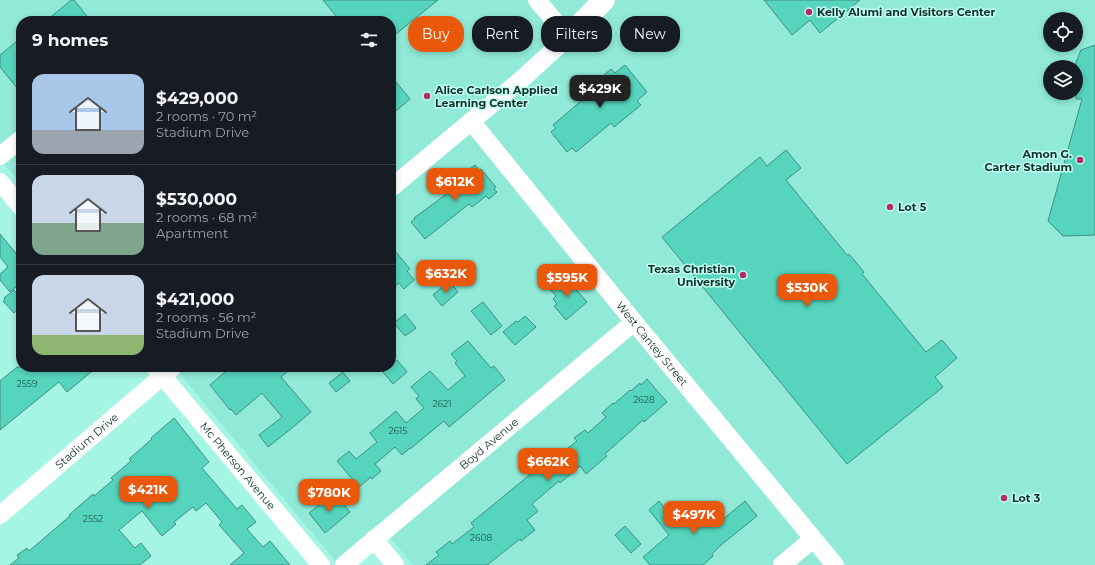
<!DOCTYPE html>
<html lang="en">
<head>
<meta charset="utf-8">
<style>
	body { margin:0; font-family:Montserrat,sans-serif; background:#242831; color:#f1f3f6; height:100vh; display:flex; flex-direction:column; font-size:15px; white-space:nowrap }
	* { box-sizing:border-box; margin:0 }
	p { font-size:13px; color:#9ea1a6 }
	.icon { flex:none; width:22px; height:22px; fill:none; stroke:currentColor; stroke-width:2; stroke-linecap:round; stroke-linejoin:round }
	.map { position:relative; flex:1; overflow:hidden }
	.sheet { position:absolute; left:16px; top:16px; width:380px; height:356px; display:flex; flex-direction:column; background:#171b24; border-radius:16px; box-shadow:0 2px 6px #0003 }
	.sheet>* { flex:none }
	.top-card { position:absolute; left:408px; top:16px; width:380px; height:36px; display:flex; gap:8px }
	.fabs { position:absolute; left:1043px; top:12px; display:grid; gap:8px }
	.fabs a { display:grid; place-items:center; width:40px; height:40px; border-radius:50%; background:#171b24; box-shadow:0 2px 6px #0003; font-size:20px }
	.price { position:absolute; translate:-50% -34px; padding:0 9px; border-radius:8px; background:#ea580c; color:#fff; font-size:13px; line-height:26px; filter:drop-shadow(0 1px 2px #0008) }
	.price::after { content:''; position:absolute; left:50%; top:24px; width:12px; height:9px; margin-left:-6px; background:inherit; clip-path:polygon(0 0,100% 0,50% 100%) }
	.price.current { background:#222; color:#fff }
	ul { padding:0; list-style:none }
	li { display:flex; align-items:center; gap:12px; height:100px; padding:0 16px }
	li+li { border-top:1px solid #363941 }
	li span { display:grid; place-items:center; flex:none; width:112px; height:80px; border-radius:12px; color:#555 }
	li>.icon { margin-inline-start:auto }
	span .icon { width:48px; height:48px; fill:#fffc; stroke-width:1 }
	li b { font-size:17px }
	h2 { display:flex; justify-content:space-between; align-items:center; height:48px; padding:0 16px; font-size:17px }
	.chip { padding:0 14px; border-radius:16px; background:#171b24; box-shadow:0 2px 6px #0003; font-size:14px; line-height:36px }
	.chip.current { background:#ea580c; color:#fff }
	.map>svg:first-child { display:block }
	.built { fill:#90ead7; fill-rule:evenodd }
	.building { fill:#56d4bd; stroke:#409081 }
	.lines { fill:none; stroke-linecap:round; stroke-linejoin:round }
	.minor { stroke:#fff; stroke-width:18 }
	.tertiary { stroke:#fff; stroke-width:22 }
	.poi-dot { fill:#b62b67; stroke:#c0fff1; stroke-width:1.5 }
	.labels { text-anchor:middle; stroke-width:3; stroke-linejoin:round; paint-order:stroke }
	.number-label { font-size:9px; fill:#20594f }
	.poi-label { font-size:11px; font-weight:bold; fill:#0e302a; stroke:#c0fff1; text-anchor:start }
	.street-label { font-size:11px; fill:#0e302a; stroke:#c0fff1 }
</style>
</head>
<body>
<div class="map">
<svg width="1095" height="565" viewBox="0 0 1095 565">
	<rect width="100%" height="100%" fill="#a5f5e4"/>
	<path class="built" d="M0,0H1095V565H413L381,527L337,563L174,367H391V21H21V184L0,159ZM1050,19H1076V45H1050ZM1050,67H1076V93H1050Z"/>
	<g class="building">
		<path d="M71,0H74L91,21H46Z"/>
		<path d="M323,0H438L391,38V21H340Z"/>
		<path d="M764,0H860L820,33L810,20L792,35Z"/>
		<path d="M21,38V93L0,67V55Z"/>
		<path d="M1095,45V235L1063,236L1048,221L1082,99H1076V62L1081,50Z"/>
		<path d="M625,65L647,92L637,101L641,105L614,127L611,123L576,152L572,148L567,152L551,132L556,128L553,125L588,95L585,91L611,69L615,73Z"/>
		<path d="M391,76L410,99L391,115Z"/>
		<path d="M786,150L801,168L786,180L847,255L849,254L864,272L862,274L926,352L942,340L957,358L935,377L943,387L847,464L662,237L760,157L767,166Z"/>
		<path d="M475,165L479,170L481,169L496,187L494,189L497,192L489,199L486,196L472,207L469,204L425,239L411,222L415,219L414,218L456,187L455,186L468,175L466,172Z"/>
		<path d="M0,234L20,258L21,257V283L10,292L0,280V274L8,267L0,257Z"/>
		<path d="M391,246L410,269L407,271L414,280L404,289L399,283L391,289Z"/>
		<path d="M564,276L587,302L566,320L554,306L557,304L553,299L556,296L549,288Z"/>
		<path d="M449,281L458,292L442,306L433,295Z"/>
		<path d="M14,290L21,299V307L14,313L3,301L5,300L4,298Z"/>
		<path d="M483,302L502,326L491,335L471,311Z"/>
		<path d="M405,314L416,328L405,336L394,323Z"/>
		<path d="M525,316L536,327L515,345L503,332L516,321L518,322Z"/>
		<path d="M468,341L491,368L494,366L505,380L449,427L444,421L410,449V448L402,455L395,447L375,464L381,471L372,479L371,477L359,487L337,461L349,451L356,459L377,442L370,433L396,411L406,423L424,408L416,399L419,396L411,387L430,371L448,390L465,376L455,363L457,361L451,354Z"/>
		<path d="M397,360L407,372L393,384L383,372L389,367H391V365Z"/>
		<path d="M17,367H97L67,392L59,382L0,430V381Z"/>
		<path d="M231,367H293L281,377L311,412L287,432L268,447L259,435L282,417L262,393L236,415L231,409L230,410L210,385Z"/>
		<path d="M343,372L350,381L336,392L329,383Z"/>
		<path d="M647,379L667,402L644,422L643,420L605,454L607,456L586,474L580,466L560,483L559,481L532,504L538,511L527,520L535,530L521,541L520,539L487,565H426L439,555L436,552L450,541L452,544L474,527L471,523L543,464L545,466L577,441L574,438L585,430L588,433L606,417L602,413L613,403L614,404L630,390L631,391L640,383L641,385Z"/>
		<path d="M174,418L209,462L202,468L237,509L242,505L256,522L247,529L263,547L270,541L290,565H230L244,553L219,525L222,522L206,503L196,511L193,507L174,522L176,524L162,536L142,511L119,530L135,548L141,543L151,556L140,565H10L19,558L17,555L27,548L29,551L70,516L69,515L93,494L94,496L113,480L111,478L131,461L129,459L152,439L151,438Z"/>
		<path d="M334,493L350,512L325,533L309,513Z"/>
		<path d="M659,501L675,520L696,503L715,526L745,501L757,516L721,545L712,554L713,556L703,565H650L643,557L669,535L649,510Z"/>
		<path d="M625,526L641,544L631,553L615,535Z"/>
	</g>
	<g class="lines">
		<g class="minor">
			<path id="s1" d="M471,121L634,322L835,565"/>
			<path d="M0,156L21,139"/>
			<path d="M0,182L21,207"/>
			<path d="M391,188L522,79L568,37L537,0"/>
			<path id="s2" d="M155,367L321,565"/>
			<path id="s3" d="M0,515L173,367"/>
			<path d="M374,539L395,565"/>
			<path id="s4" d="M344,565L634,322"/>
			<path d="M782,565L813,539"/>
		</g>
		<path class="tertiary" d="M568,37L604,0"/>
	</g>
	<g class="poi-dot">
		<circle cx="809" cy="12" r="4"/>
		<circle cx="427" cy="96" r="4"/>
		<circle cx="1080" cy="160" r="4"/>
		<circle cx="890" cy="207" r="4"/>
		<circle cx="743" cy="275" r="4"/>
		<circle cx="1004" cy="498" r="4"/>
	</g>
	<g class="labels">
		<g class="number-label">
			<text x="27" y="387">2559</text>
			<text x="644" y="403">2628</text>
			<text x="442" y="407">2621</text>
			<text x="398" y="434">2615</text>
			<text x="93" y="522">2552</text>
			<text x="481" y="541">2608</text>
		</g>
		<g class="poi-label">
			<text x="817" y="16">Kelly Alumi and Visitors Center</text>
			<text x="435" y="94">Alice Carlson Applied<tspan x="435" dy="13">Learning Center</tspan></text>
			<text x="1072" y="158" text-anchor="end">Amon G.<tspan x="1072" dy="13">Carter Stadium</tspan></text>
			<text x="898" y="211">Lot 5</text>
			<text x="735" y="273" text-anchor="end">Texas Christian<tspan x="735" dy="13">University</tspan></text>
			<text x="1012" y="502">Lot 3</text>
		</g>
		<g class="street-label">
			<text dy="4" stroke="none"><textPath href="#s1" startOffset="287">West Cantey Street</textPath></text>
			<text dy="4" stroke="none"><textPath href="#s3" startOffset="114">Stadium Drive</textPath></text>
			<text dy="4" stroke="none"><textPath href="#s4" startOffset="189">Boyd Avenue</textPath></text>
			<text dy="4" stroke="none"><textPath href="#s2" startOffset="129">Mc Pherson Avenue</textPath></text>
		</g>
	</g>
</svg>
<div class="fabs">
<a><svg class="icon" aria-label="locate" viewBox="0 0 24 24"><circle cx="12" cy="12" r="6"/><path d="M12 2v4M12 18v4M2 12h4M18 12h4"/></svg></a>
<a><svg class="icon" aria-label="layers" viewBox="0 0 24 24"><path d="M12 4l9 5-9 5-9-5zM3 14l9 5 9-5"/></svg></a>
</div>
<b class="price current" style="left:600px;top:109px">$429K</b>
<b class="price" style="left:455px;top:202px">$612K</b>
<b class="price" style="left:446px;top:294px">$632K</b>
<b class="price" style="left:567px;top:298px">$595K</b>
<b class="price" style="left:807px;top:308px">$530K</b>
<b class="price" style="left:548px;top:482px">$662K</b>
<b class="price" style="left:148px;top:510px">$421K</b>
<b class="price" style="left:329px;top:513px">$780K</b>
<b class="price" style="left:694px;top:535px">$497K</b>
<div class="top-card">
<a class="chip current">Buy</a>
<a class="chip">Rent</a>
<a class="chip">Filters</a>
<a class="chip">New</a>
</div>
<section class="sheet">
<h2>9 homes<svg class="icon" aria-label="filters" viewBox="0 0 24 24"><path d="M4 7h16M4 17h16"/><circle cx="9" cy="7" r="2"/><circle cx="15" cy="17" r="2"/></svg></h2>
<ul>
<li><span style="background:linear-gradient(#a9c7e8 70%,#9aa5b1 0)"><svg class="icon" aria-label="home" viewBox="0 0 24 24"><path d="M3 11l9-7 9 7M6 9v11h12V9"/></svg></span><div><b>$429,000</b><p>2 rooms · 70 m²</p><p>Stadium Drive</p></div></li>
<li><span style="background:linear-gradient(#c9d6e8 60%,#7fa58c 0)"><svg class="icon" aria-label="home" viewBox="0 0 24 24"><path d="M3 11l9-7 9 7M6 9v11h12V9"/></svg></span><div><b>$530,000</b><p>2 rooms · 68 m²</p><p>Apartment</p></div></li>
<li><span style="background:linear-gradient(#c9d6e8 75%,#8fb573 0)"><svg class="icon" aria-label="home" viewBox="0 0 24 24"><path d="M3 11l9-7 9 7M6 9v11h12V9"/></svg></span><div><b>$421,000</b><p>2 rooms · 56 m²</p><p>Stadium Drive</p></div></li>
</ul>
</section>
</div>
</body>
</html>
